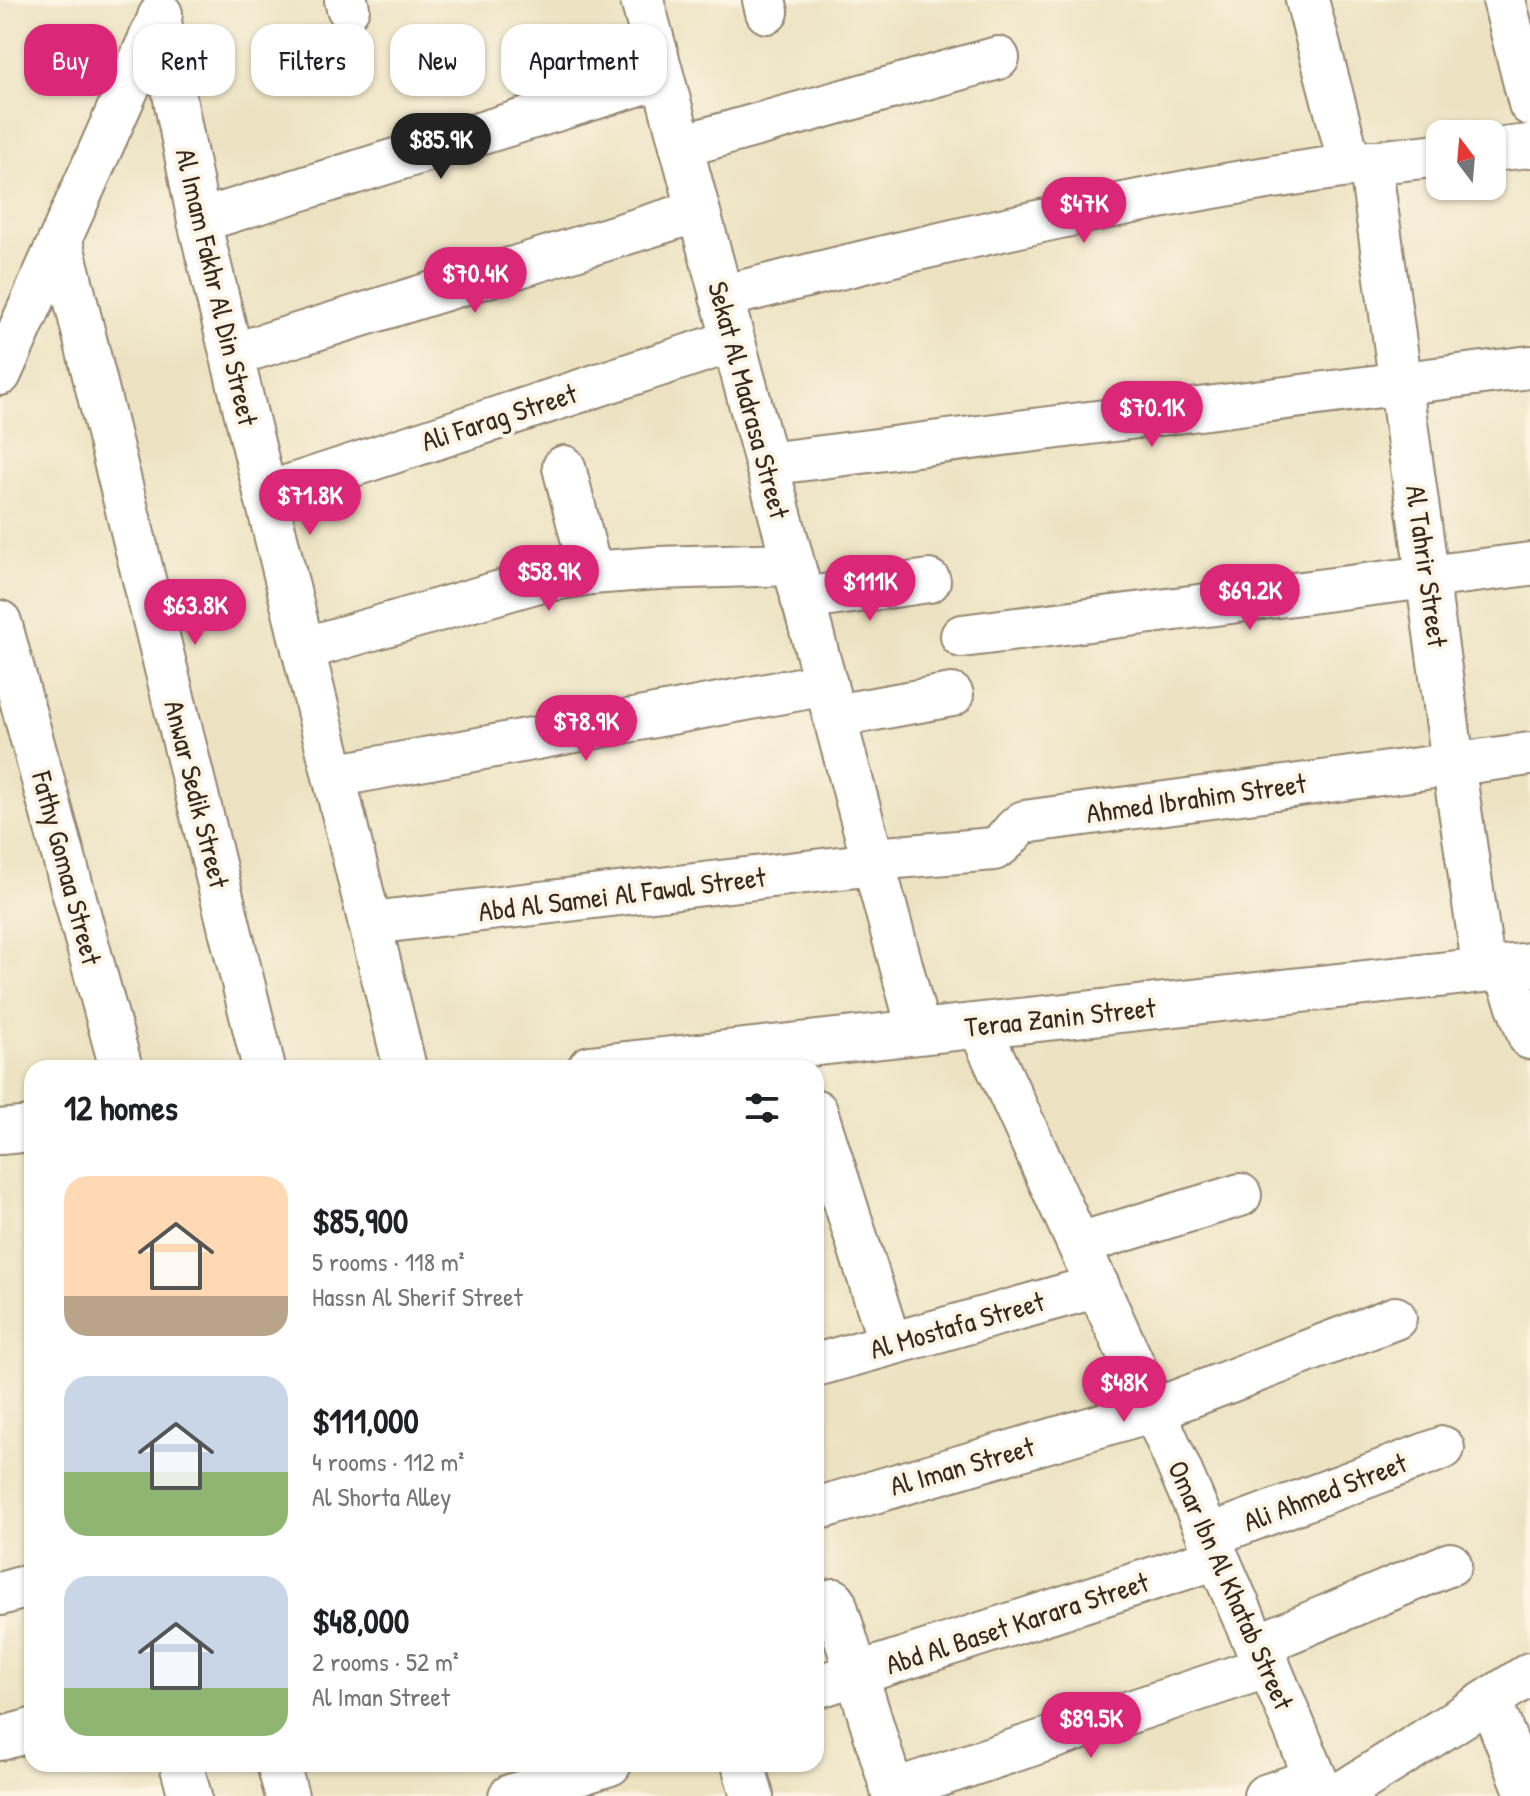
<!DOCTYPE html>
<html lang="en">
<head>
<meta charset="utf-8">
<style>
	body { margin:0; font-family:"Patrick Hand",sans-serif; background:#f6f6f6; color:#202124; height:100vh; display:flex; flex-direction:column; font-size:30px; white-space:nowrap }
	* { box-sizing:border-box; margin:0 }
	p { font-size:26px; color:#757577 }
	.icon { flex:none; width:44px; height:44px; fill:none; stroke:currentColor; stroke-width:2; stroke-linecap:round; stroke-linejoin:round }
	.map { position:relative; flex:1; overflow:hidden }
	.sheet { position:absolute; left:24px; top:1060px; width:800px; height:712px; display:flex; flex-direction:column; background:#fff; border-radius:24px; box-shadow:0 2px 6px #0004 }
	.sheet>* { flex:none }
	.hud { position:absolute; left:24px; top:24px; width:800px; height:72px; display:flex; gap:16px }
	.needle { width:52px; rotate:344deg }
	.fabs { position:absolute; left:1426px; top:120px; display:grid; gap:16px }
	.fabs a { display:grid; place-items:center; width:80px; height:80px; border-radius:16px; background:#fff; box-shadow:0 2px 6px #0004; font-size:40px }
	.price { position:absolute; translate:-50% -68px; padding:0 18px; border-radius:28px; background:#db2777; color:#fff; font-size:26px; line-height:52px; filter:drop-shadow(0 2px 4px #0008) }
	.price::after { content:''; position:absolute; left:50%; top:48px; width:24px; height:18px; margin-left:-12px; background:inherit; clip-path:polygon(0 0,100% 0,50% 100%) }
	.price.selected { background:#222; color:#fff }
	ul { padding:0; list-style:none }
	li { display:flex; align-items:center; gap:24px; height:200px; padding:0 40px }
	li span { display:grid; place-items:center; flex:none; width:224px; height:160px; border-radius:24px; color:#555 }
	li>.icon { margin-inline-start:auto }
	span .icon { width:96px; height:96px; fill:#fffc; stroke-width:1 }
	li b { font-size:34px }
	h2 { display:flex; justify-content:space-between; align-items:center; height:96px; padding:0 40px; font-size:34px }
	.pill { padding:0 28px; border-radius:24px; background:#fff; box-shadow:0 2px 6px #0004; font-size:28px; line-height:72px }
	.pill.selected { background:#db2777; color:#fff }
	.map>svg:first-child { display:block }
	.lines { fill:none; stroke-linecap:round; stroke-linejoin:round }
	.street-casing { stroke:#948670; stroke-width:46 }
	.secondary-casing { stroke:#948670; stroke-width:48 }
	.street { stroke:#fff; stroke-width:42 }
	.secondary { stroke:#fff; stroke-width:44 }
	.labels { text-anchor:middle; stroke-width:8; stroke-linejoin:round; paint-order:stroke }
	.street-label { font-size:28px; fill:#3b2a1e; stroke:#fcf5e5 }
</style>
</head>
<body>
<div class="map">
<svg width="1530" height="1796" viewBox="0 0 1530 1796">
	<rect width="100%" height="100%" fill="#fcf5e5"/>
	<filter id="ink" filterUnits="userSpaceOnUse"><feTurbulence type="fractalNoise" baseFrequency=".0125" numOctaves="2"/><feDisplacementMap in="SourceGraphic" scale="16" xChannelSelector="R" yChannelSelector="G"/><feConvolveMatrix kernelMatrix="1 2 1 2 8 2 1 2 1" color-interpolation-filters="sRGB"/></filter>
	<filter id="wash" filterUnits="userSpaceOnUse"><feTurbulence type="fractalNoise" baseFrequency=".006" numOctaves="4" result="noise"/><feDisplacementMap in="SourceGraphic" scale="32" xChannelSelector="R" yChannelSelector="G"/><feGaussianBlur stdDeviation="1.8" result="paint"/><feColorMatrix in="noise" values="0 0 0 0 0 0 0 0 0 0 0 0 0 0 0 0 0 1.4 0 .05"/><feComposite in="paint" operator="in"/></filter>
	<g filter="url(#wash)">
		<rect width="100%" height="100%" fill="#ede3c3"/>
	</g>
	<g filter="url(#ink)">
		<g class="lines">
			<g class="street-casing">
				<g id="street">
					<path d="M346,0L348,8"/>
					<path d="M642,0L919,1032"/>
					<path d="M764,0L767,12"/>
					<path d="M1307,0L1350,165"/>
					<path d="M1504,0L1530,104"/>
					<path d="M159,17L199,221L405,1068"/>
					<path d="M681,146L998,58"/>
					<path d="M1492,150L1530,146"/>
					<path d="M1370,162L1453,763L1484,970"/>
					<path d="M199,221L662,77"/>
					<path d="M61,241L264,1068"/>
					<path d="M721,297C961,238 1193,180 1440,155"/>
					<path d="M232,355L698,211"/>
					<path d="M0,374L161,14"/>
					<path d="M767,464L1530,367"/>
					<path d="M564,467L591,573"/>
					<path d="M265,494L733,341"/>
					<path d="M802,599L929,581"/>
					<path d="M0,622L121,1068"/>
					<path d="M962,636L1530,564"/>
					<path d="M303,649L535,582L591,573L657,568L793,564"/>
					<path d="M835,716L952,695"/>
					<path d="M334,776L826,684"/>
					<path d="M873,859L994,849C1008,842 1011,830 1024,822L1530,754"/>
					<path d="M371,923L874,864"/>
					<path d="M1504,968L1530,1038"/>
					<path d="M979,1026L1154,1410L1256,1646L1269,1666L1323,1796"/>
					<path d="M816,1111L890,1344"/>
					<path d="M1079,1244L1240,1195"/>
					<path d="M816,1365L1098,1286"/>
					<path d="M816,1509L1154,1410L1395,1318"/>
					<path d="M1208,1536L1443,1448"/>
					<path d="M0,1594L32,1585"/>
					<path d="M834,1600L894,1796"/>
					<path d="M1256,1646L1450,1564"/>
					<path d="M816,1687L1217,1558"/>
					<path d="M1490,1700L1528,1796"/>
					<path d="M0,1739L32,1730"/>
					<path d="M181,1764L190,1796"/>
					<path d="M278,1764L287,1796"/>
					<path d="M743,1764L752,1796"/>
					<path d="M892,1791L1269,1666"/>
					<path d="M510,1796L610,1764"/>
					<path d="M1265,1796L1315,1779"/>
					<path d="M1337,1796L1530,1674"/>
				</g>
			</g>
			<g class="secondary-casing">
				<g id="secondary">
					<path d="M590,1068L1530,965"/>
					<path d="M0,1132L32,1129"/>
				</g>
			</g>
			<use href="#street" class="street"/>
			<use href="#secondary" class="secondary"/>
		</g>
	</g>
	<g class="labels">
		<g class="street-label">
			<text transform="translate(217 287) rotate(77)" y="10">Al Imam Fakhr Al Din Street</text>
			<text transform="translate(749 400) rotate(75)" y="10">Sekat Al Madrasa Street</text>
			<text transform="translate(499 417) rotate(-18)" y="10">Ali Farag Street</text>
			<text transform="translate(1427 566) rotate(82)" y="10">Al Tahrir Street</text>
			<text transform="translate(197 794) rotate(76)" y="10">Anwar Sedik Street</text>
			<text transform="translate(1196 798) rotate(-8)" y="10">Ahmed Ibrahim Street</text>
			<text transform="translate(67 868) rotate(75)" y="10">Fathy Gomaa Street</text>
			<text transform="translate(622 894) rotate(-7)" y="10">Abd Al Samei Al Fawal Street</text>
			<text transform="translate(1060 1017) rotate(-6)" y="10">Teraa Zanin Street</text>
			<text transform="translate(957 1325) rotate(-16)" y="10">Al Mostafa Street</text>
			<text transform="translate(962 1466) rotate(-16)" y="10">Al Iman Street</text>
			<text transform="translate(1325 1492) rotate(-21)" y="10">Ali Ahmed Street</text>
			<text transform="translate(1231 1585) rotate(66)" y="10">Omar Ibn Al Khatab Street</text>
			<text transform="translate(1017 1623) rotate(-18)" y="10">Abd Al Baset Karara Street</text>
		</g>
	</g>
</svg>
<div class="fabs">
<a><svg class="needle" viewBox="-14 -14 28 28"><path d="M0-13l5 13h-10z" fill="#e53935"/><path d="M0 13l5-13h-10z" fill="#757577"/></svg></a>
</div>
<b class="price selected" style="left:441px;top:181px">$85.9K</b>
<b class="price" style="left:1084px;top:245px">$47K</b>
<b class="price" style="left:475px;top:315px">$70.4K</b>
<b class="price" style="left:1152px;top:449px">$70.1K</b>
<b class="price" style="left:310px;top:537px">$71.8K</b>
<b class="price" style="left:549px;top:613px">$58.9K</b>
<b class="price" style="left:870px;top:623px">$111K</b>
<b class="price" style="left:1250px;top:632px">$69.2K</b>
<b class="price" style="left:195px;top:647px">$63.8K</b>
<b class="price" style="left:586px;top:763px">$78.9K</b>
<b class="price" style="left:1124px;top:1424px">$48K</b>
<b class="price" style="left:1091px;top:1760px">$89.5K</b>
<div class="hud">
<a class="pill selected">Buy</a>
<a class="pill">Rent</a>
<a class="pill">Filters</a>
<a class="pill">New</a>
<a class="pill">Apartment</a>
</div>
<section class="sheet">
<h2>12 homes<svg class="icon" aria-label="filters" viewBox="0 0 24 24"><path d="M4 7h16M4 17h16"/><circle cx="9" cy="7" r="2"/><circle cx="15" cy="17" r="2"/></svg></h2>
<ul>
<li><span style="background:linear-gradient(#ffd9b3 75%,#b9a48a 0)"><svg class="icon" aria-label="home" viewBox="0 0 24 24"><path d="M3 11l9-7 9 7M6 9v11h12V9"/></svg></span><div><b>$85,900</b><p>5 rooms · 118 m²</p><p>Hassn Al Sherif Street</p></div></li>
<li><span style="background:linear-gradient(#c9d6e8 60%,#8fb573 0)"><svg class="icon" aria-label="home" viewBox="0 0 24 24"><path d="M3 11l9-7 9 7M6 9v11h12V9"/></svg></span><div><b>$111,000</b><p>4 rooms · 112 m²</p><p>Al Shorta Alley</p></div></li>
<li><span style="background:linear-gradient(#c9d6e8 70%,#8fb573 0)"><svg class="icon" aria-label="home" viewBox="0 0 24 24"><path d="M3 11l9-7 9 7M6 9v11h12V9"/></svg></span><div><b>$48,000</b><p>2 rooms · 52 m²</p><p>Al Iman Street</p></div></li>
</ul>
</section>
</div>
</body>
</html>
